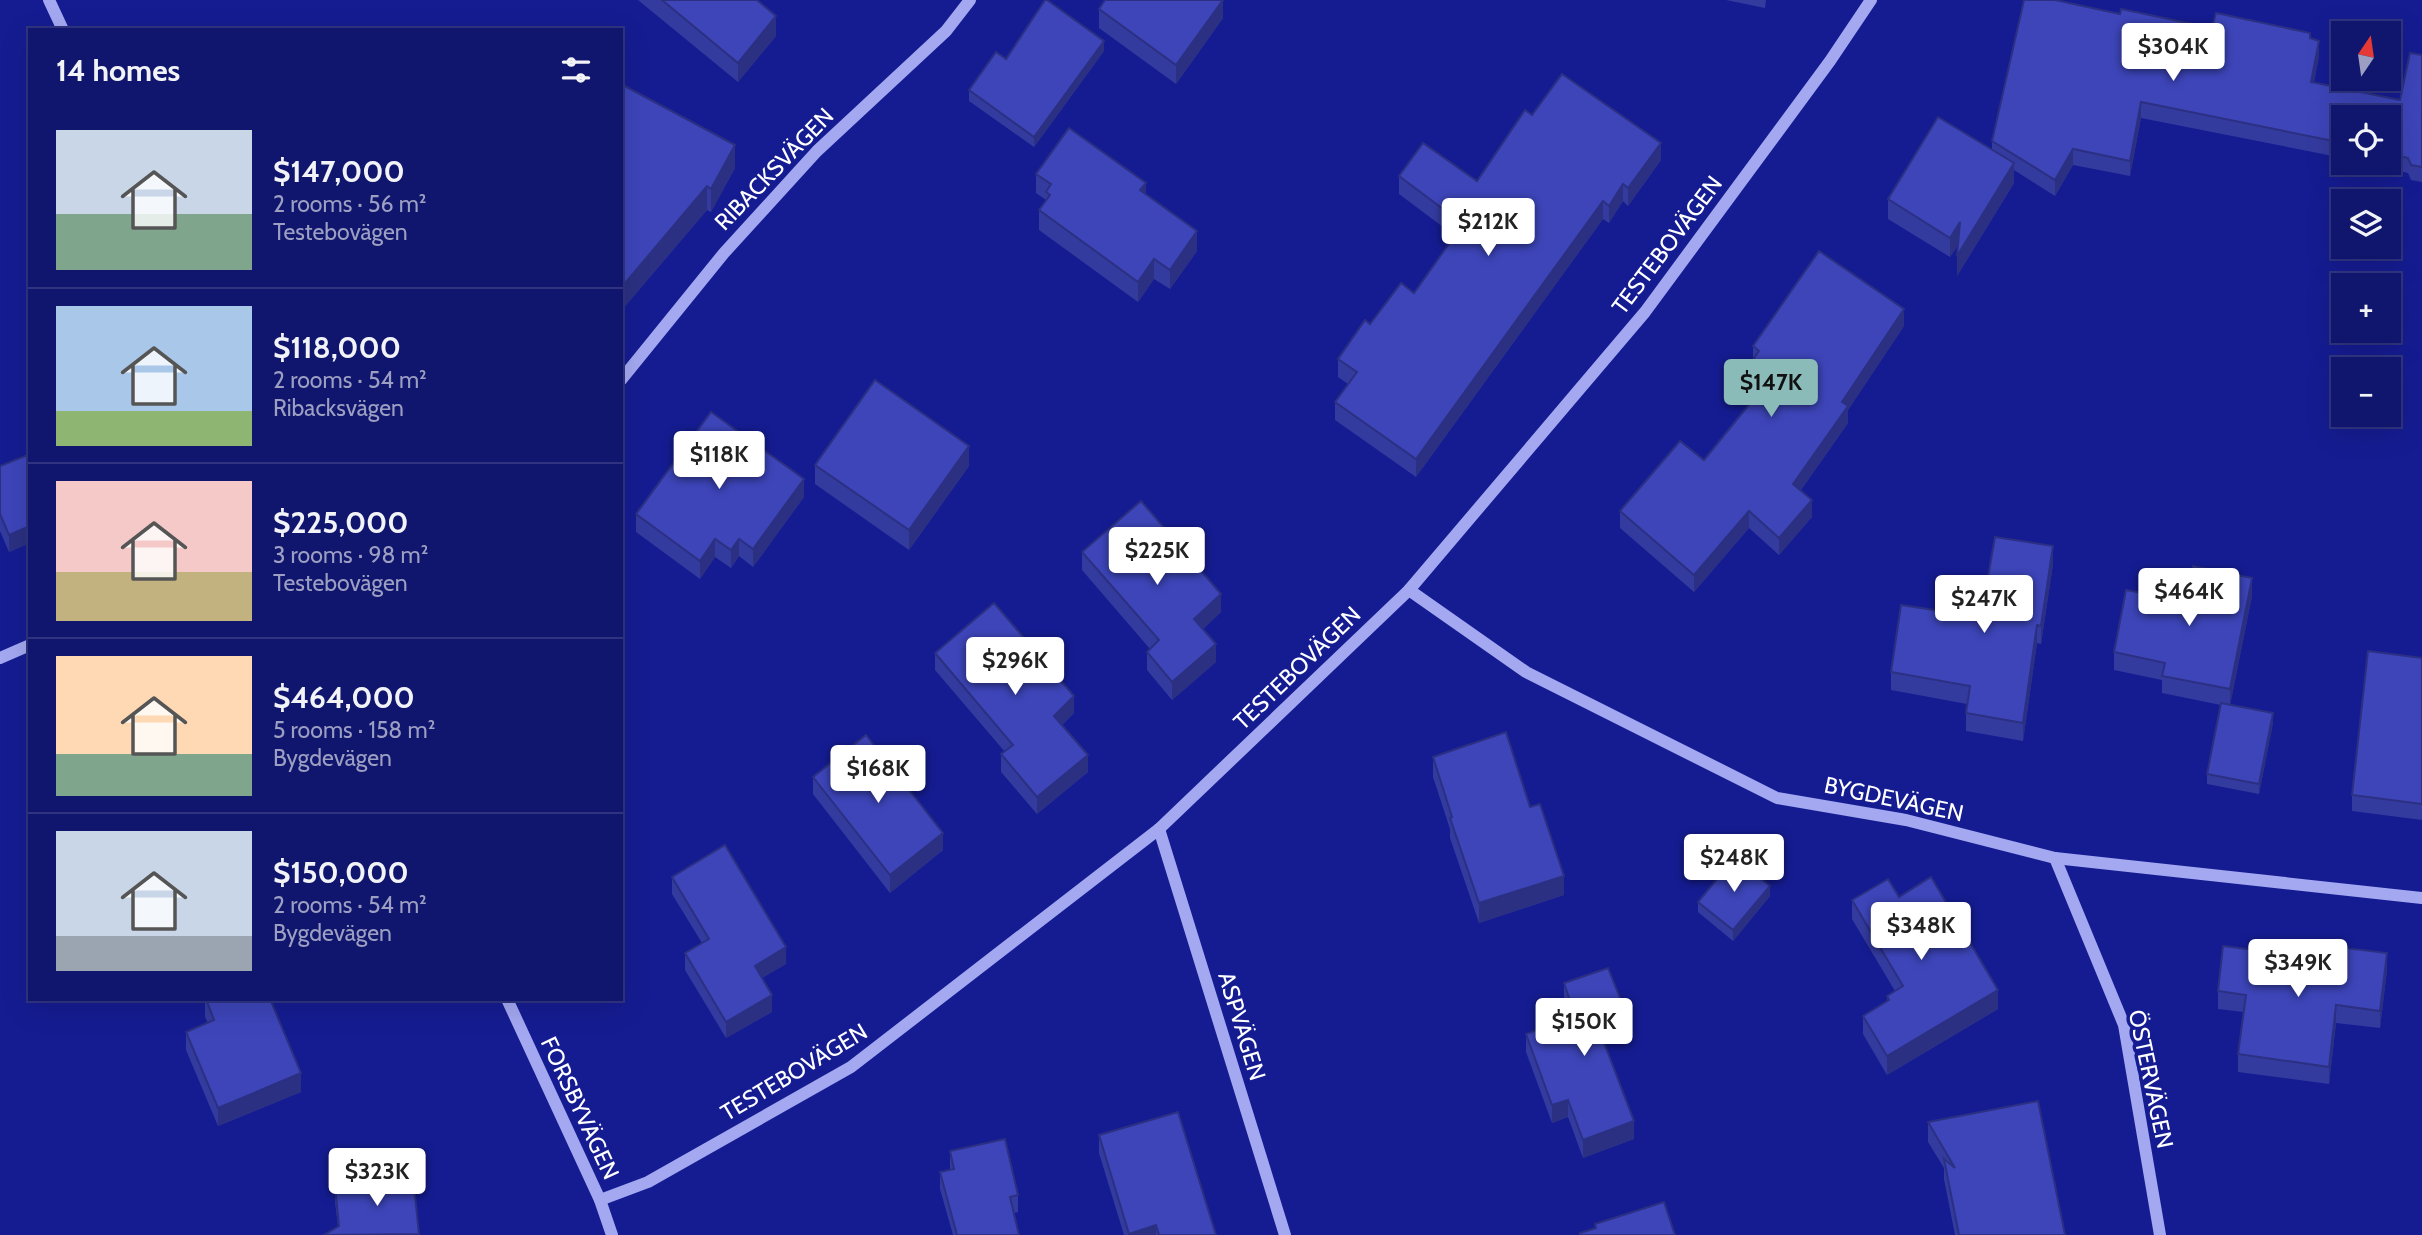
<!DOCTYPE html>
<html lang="en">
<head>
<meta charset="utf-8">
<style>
	body { margin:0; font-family:Cabin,sans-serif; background:#191e72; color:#f1f3f6; height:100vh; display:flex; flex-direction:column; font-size:26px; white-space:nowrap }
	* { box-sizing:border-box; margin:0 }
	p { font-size:23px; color:#9c9fc2 }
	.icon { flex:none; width:38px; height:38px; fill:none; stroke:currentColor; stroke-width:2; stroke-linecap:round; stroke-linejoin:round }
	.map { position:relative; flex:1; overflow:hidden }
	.panel { position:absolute; left:28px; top:28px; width:595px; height:973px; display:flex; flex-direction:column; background:#10156d; border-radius:0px; box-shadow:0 7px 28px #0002,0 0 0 2px #303480 }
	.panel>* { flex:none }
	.needle { width:46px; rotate:13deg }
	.tools { position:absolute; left:2331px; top:21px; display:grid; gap:14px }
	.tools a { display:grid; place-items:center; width:70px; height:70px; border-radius:0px; background:#10156d; box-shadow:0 7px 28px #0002,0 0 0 2px #303480; font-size:35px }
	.price { position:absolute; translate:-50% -60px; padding:0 16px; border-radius:7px; background:#fff; color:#222; font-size:23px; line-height:46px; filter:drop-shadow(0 2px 4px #0008) }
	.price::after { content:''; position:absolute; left:50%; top:42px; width:21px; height:16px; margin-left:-10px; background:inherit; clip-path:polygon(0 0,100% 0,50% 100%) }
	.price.active { background:#8bbbb9; color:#111 }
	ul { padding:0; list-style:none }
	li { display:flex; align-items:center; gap:21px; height:175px; padding:0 28px }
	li+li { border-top:2px solid #303480 }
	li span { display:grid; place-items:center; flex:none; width:196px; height:140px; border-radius:0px; color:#555 }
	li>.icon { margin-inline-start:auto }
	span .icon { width:84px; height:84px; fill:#fffc; stroke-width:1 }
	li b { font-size:30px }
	h2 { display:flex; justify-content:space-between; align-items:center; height:84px; padding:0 28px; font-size:30px }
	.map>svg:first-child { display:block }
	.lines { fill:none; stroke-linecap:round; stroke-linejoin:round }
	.minor { stroke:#a3a8f1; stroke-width:12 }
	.wall { fill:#343b9f }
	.shaded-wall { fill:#2b3082 }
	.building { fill:#3d45b9; stroke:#2b3082; stroke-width:2 }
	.labels { text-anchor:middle; stroke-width:7; stroke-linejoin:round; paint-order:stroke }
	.street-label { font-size:23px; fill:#fff; stroke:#151c91 }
</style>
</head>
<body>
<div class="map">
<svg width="2422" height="1235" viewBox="0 0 2422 1235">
	<rect width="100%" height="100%" fill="#151c91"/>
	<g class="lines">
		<g class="minor">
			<path d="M49,0L63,30"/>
			<path d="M621,380L724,253L817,151L946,31L970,0"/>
			<path d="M1409,590L1526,672L1777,798L1906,820L2055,858L2422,898"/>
			<path d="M0,658L30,645"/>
			<path d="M1159,829L1285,1235"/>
			<path d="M2055,858L2124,1025L2160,1235"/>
			<path d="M507,999L600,1200L612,1235"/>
			<path d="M600,1200L648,1182L851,1067L1159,829L1409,590L1645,312L1830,61L1871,0"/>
		</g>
	</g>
	<g class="wall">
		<path d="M638,0H757L776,36L738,82Z"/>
		<path d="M1223,0V18L1176,84L1099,28V9Z"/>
		<path d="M1726,0H1766L1765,8Z"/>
		<path d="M2120,14L2212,28L2310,39L2319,56L2314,82L2400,100L2422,55V182L2411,180L2408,173L2363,163H2389V117H2343V158L2141,118L2130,176L2073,165L2055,196L2014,170V183L1957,276L1958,245L1950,257L1888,219V199L1992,150V141Z"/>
		<path d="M1104,51L1034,147L969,101V90L1006,59Z"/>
		<path d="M621,84L735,168L711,212L707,210L621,311Z"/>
		<path d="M1532,115L1661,160L1628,206L1623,201L1609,223L1603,219L1416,477L1335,420V402L1348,384L1338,377V359L1370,324L1414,293L1455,236L1399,194V176L1477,181Z"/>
		<path d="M1036,174L1146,194L1197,251L1170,289L1154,279L1138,302L1039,230V210L1046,200L1036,193Z"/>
		<path d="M1904,326L1848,410V423L1801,490L1812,517L1779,555L1749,528L1694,592L1620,528V511L1704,460L1756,396L1745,388V371L1753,360V346Z"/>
		<path d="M30,454V543L9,552L0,531V466Z"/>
		<path d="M815,465L969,466L909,550L815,484Z"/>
		<path d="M804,497L753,567L739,556L731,568L715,557L700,579L636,532V514Z"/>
		<path d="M1082,552L1221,612L1203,629L1216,662L1172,700L1147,670V652L1150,649L1082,570Z"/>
		<path d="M2053,564L2041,644L2037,643L2023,741L1966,731V713L1967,704L1891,690V672L1981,617Z"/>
		<path d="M2252,596L2230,705L2273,723L2259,794L2207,784V774L2221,705L2162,693V680L2114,670V652L2186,601Z"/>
		<path d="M935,653L1074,713L1062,725L1088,772L1037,814L1001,772V754L1005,752L935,670Z"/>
		<path d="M2422,658V820L2352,811V795Z"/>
		<path d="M1433,757L1530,807L1564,895L1479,923L1450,838V829L1433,777Z"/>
		<path d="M813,777L943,850L890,893L813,794Z"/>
		<path d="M672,877L786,964L762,978L772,1012L726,1038L685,970V953L702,943L672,894Z"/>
		<path d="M1770,896L1733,941L1698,912V902Z"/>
		<path d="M1899,897L1998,1009L1887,1075L1863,1034V1016L1887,1002V996L1895,991L1852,919V900Z"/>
		<path d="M2387,970L2380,1028L2336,1023L2329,1084L2238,1072V1054L2244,1012L2218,1009V991Z"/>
		<path d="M1564,983L1624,1026L1601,1034L1634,1139L1583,1158L1568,1117L1552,1123L1526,1052V1034L1570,1018L1564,1001Z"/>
		<path d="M205,999L301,1092L218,1126L186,1050V1032L208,1023L205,1017Z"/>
		<path d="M1928,1122L2065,1235H1955L1944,1179V1168L1928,1142Z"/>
		<path d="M1099,1135L1216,1235H1124L1099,1153Z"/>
		<path d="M950,1151L1018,1195V1212L1014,1213L1019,1235H953L940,1189V1172L950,1170Z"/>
		<path d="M413,1177L419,1235H324L338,1227L335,1202V1185Z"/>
	</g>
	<g class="shaded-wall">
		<path d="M1223,0V18L1176,84V65Z"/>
		<path d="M776,16V36L738,82V63Z"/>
		<path d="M1104,41V51L1034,147V137Z"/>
		<path d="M2319,41V56L2311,97V82Z"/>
		<path d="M2141,102V118L2130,176V161Z"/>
		<path d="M1661,143V160L1628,206V188Z"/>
		<path d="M735,145V168L711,212V189Z"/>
		<path d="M2073,149V165L2055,196V180Z"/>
		<path d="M2014,163V183L1957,276V256Z"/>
		<path d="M1146,183V202L1140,190Z"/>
		<path d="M1623,184V201L1609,223V206Z"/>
		<path d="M707,186V210L621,311V288Z"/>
		<path d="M1603,201V219L1416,477V459Z"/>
		<path d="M1960,222V242L1950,257V238Z"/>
		<path d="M1197,231V251L1170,289V270Z"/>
		<path d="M1154,259V279L1138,302V282Z"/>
		<path d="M1904,309V326L1848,410V423L1793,501V484L1842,402Z"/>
		<path d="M969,446V466L909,550V530Z"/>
		<path d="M804,479V497L753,567V549Z"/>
		<path d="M1812,500V517L1779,555V538Z"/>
		<path d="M1749,511V528L1694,592V575Z"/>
		<path d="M30,526V543L9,552V535Z"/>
		<path d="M715,539V557L700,579V561Z"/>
		<path d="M739,539V556L731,568V550Z"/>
		<path d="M2053,546V564L2041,644V626Z"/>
		<path d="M2252,578V596L2230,706V689Z"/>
		<path d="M1221,594V612L1194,637V619Z"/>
		<path d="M2037,625V643L2023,741V723Z"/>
		<path d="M1216,644V662L1172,700V682Z"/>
		<path d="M1074,696V713L1054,733V716Z"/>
		<path d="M2273,713V723L2259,794V784Z"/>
		<path d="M1088,755V772L1037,814V797Z"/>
		<path d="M943,833V850L890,893V875Z"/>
		<path d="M1564,876V895L1479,923V903Z"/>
		<path d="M1770,886V896L1733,941V930Z"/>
		<path d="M786,947V964L755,982V966Z"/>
		<path d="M2387,953V970L2380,1028V1011Z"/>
		<path d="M1998,990V1009L1887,1075V1056Z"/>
		<path d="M772,995V1012L726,1038V1022Z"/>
		<path d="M2336,1005V1023L2329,1084V1067Z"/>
		<path d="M1624,1008V1026L1595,1037V1019Z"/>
		<path d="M301,1073V1092L218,1126V1108Z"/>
		<path d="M1568,1100V1117L1552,1123V1105Z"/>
		<path d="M1634,1121V1139L1583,1158V1140Z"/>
		<path d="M1156,1225V1235H1129V1234Z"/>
	</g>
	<g class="building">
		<path d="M662,0H757L776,16L738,63Z"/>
		<path d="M1045,0H1047L1104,41L1034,137L969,90L996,52L1006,59Z"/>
		<path d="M1105,0H1223L1176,65L1099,9Z"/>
		<path d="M2024,0H2055L2120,14L2121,9L2212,28L2216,13L2310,33V38L2319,41L2311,82L2400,100L2410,53L2422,55V167L2411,165L2408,158L2389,153V117H2343V143L2141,102L2130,161L2073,149L2055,180L1992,141Z"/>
		<path d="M1562,74L1661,143L1628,188L1623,184L1609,206L1603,201L1416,459L1335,402L1357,372L1338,359L1365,320L1370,324L1401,283L1414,293L1463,224L1399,176L1423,143L1477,181L1525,110L1532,115Z"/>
		<path d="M621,84L735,145L711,189L707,186L621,288Z"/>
		<path d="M1938,117L2014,163L1957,256L1960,222L1950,238L1888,199Z"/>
		<path d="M1069,128L1146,183L1140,190L1197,231L1170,270L1154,259L1138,282L1039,210L1050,195L1046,192L1051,184L1036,174Z"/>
		<path d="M1819,251L1904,309L1842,402L1848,406L1793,484L1812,500L1779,538L1749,511L1694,575L1620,511L1680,441L1704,460L1765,385L1745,371L1759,351L1753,346Z"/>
		<path d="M875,380L969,446L909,530L815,465Z"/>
		<path d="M711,412L804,479L753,549L739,539L731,550L715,539L700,561L636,514Z"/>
		<path d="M30,454V526L9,535L0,514V466Z"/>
		<path d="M1141,501L1221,594L1194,619L1216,644L1172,682L1147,652L1159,640L1082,552Z"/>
		<path d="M1995,537L2053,546L2041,626L2037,625L2023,723L1966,713L1970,686L1891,672L1901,605L1981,617Z"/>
		<path d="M2193,566L2252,578L2230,689L2162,676L2165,663L2114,652L2126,590L2186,601Z"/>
		<path d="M994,603L1074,696L1054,716L1088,755L1037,797L1001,754L1013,745L935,653Z"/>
		<path d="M2368,651L2422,658V804L2352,795Z"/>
		<path d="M2221,703L2273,713L2259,784L2207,774Z"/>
		<path d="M1506,732L1530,807L1540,804L1564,876L1479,903L1450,818L1452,817L1433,757Z"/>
		<path d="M866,735L943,833L890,875L813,777Z"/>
		<path d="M725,845L786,947L755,966L772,995L726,1022L685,953L709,939L672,877Z"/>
		<path d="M1735,857L1770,886L1733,930L1698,902Z"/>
		<path d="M1931,877L1998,990L1887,1056L1863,1016L1889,1000L1887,996L1903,986L1852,900L1888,879L1899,897Z"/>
		<path d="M2223,946L2342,961L2345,948L2387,953L2380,1011L2336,1005L2329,1067L2238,1054L2246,995L2218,991Z"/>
		<path d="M1608,968L1624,1008L1595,1019L1634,1121L1583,1140L1568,1100L1552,1105L1526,1034L1575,1016L1564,983Z"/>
		<path d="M206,999H270L301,1073L218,1108L186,1032L214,1020Z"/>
		<path d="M2038,1101L2065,1235H1959L1944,1159L1955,1168L1928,1122Z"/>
		<path d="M1178,1112L1216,1235H1159L1156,1225L1129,1234L1099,1135Z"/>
		<path d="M1005,1139L1018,1195L1010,1197L1019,1235H957L940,1172L954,1169L950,1151Z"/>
		<path d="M413,1177L419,1234L324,1235L339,1226L335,1185Z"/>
		<path d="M1664,1202L1675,1235H1580V1233L1596,1228L1595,1224Z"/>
	</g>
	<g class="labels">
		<g class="street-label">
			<text transform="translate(774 169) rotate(-46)" y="8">RIBACKSVÄGEN</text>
			<text transform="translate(1667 245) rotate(-53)" y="8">TESTEBOVÄGEN</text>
			<text transform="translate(1297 668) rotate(-44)" y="8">TESTEBOVÄGEN</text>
			<text transform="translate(1894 799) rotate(12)" y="8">BYGDEVÄGEN</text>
			<text transform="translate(1242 1026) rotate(73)" y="8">ASPVÄGEN</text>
			<text transform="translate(794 1072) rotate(-31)" y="8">TESTEBOVÄGEN</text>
			<text transform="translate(2151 1079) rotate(78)" y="8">ÖSTERVÄGEN</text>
			<text transform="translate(580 1108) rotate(65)" y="8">FORSBYVÄGEN</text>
		</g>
	</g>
</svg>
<div class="tools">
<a><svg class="needle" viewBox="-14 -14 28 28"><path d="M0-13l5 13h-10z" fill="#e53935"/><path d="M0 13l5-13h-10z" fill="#9c9fc2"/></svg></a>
<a><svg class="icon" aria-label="locate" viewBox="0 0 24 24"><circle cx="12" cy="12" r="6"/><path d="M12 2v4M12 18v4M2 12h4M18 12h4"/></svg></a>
<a><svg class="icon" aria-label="layers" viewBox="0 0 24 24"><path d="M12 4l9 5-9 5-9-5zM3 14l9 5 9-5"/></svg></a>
<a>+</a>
<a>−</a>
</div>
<b class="price" style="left:2173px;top:83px">$304K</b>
<b class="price" style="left:1488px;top:258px">$212K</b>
<b class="price active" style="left:1771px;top:419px">$147K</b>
<b class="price" style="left:719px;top:491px">$118K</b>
<b class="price" style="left:1157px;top:587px">$225K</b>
<b class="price" style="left:2189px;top:628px">$464K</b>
<b class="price" style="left:1984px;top:635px">$247K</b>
<b class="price" style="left:1015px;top:697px">$296K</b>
<b class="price" style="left:878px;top:805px">$168K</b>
<b class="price" style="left:1734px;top:894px">$248K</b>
<b class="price" style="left:1921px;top:962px">$348K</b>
<b class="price" style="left:2298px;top:999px">$349K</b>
<b class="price" style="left:1584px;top:1058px">$150K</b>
<b class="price" style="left:377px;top:1208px">$323K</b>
<section class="panel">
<h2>14 homes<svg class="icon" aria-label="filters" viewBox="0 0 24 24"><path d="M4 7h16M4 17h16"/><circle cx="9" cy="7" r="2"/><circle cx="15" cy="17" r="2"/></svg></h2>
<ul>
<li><span style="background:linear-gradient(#c9d6e8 60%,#7fa58c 0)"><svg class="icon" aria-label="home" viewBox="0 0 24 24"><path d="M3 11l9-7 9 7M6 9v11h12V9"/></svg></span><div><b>$147,000</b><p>2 rooms · 56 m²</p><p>Testebovägen</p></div></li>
<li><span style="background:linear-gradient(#a9c7e8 75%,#8fb573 0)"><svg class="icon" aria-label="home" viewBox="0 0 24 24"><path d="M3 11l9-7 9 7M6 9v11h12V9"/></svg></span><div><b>$118,000</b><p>2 rooms · 54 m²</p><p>Ribacksvägen</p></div></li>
<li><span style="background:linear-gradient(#f6c9c9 65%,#c2b280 0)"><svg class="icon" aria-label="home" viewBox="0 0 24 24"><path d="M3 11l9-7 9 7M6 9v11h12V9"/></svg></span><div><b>$225,000</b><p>3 rooms · 98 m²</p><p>Testebovägen</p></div></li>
<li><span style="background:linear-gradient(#ffd9b3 70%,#7fa58c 0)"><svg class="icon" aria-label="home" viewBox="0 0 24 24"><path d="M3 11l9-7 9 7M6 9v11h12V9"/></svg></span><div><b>$464,000</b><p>5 rooms · 158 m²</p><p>Bygdevägen</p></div></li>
<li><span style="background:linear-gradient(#c9d6e8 75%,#9aa5b1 0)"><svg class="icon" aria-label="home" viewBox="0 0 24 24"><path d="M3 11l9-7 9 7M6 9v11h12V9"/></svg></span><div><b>$150,000</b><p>2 rooms · 54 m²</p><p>Bygdevägen</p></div></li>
</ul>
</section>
</div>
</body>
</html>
